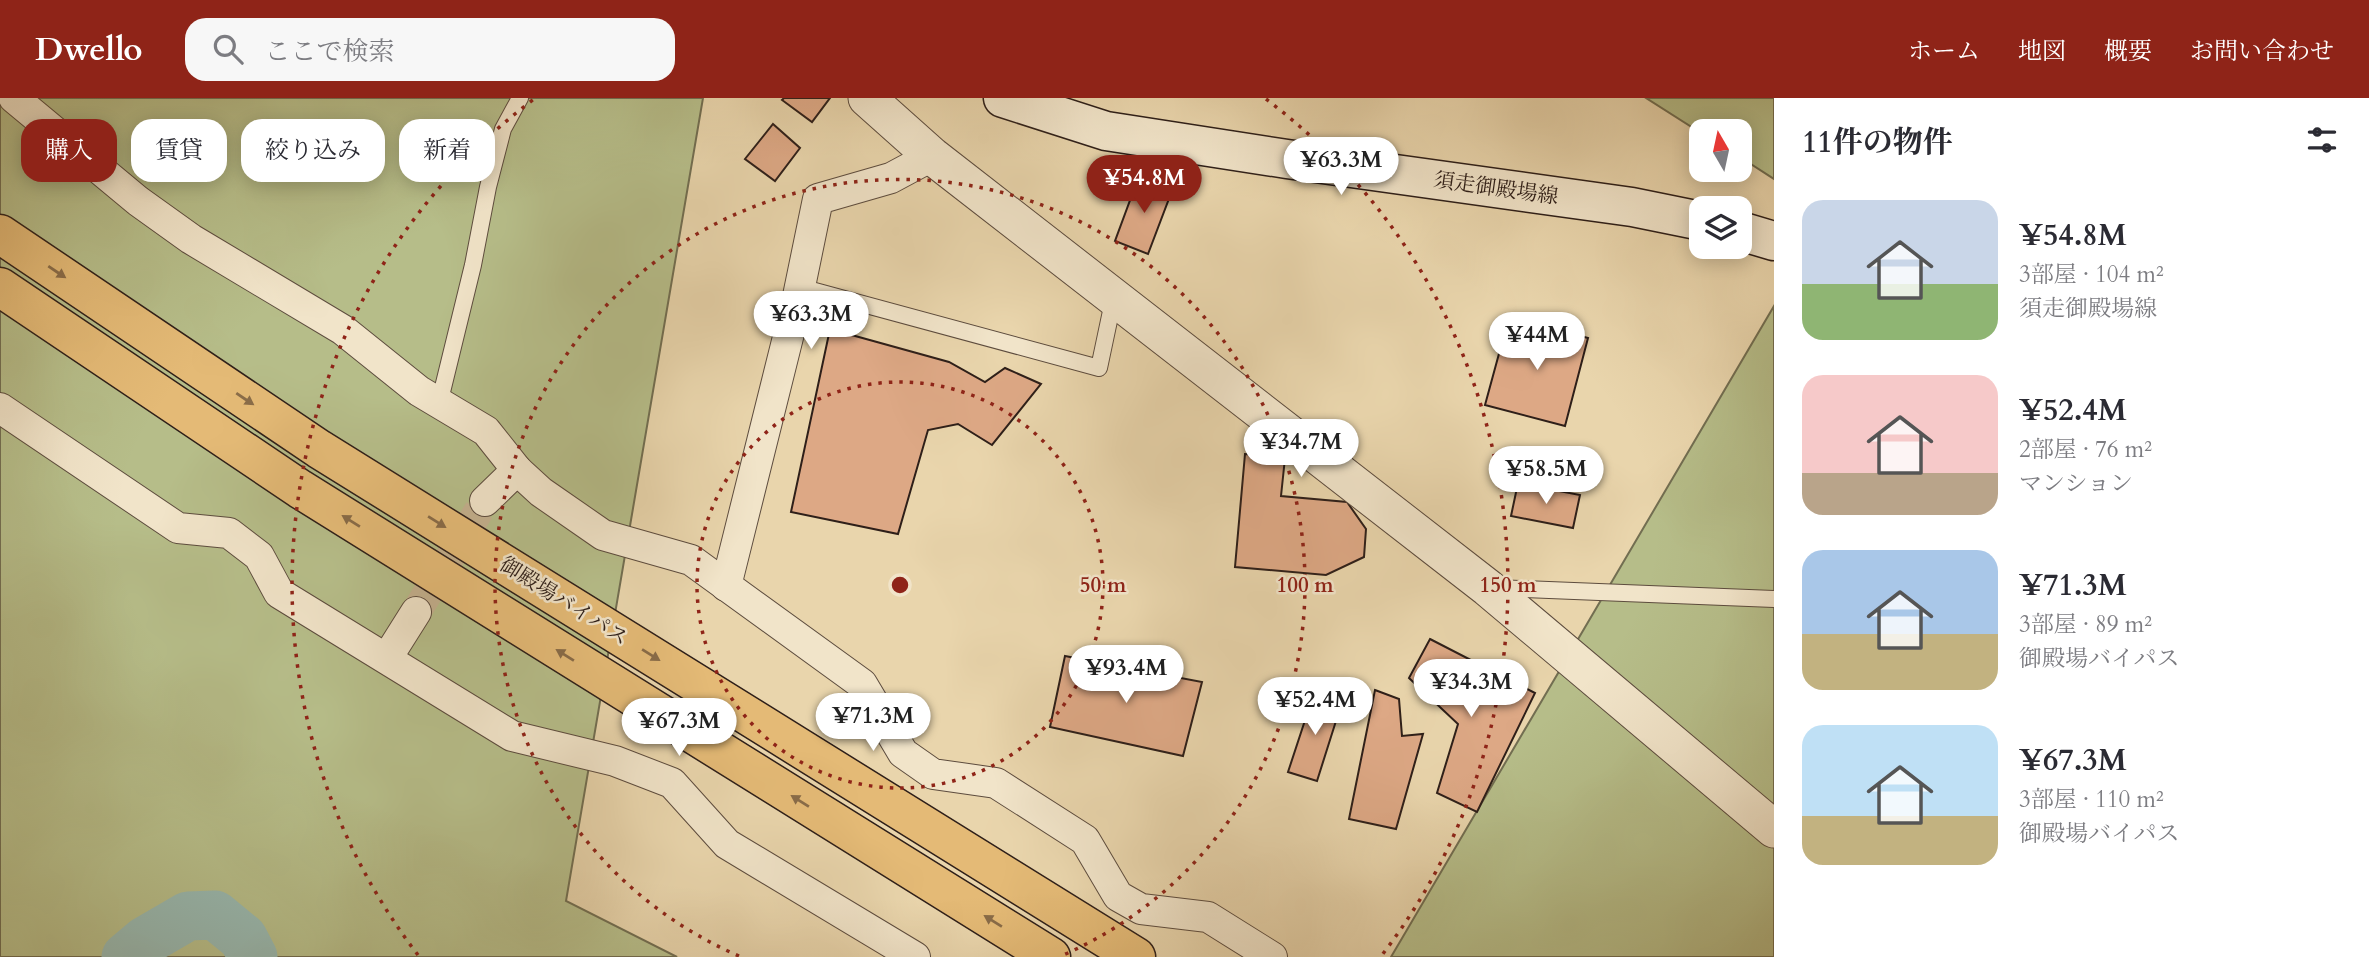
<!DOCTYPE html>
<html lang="ja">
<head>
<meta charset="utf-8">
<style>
	body { margin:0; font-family:Cardo,"Noto Serif JP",serif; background:#f7f7f7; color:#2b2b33; height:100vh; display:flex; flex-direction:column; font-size:26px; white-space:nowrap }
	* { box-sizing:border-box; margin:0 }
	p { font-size:23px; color:#7c7c81 }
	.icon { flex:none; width:38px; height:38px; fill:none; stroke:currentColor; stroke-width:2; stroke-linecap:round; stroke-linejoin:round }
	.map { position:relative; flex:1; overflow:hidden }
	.details { display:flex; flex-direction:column; background:#fff; width:595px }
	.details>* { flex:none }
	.hud { position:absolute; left:21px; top:21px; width:665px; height:63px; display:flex; gap:14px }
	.needle { width:46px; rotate:351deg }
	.controls { position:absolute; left:1689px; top:21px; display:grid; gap:14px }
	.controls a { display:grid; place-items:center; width:63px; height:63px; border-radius:14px; background:#fff; box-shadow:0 4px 18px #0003; font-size:35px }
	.price { position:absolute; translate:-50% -60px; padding:0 16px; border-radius:24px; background:#fff; color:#222; font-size:23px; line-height:46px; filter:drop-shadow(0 2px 4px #0008) }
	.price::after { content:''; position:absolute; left:50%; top:42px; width:21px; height:16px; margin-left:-10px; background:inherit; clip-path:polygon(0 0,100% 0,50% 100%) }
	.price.selected { background:#8f2418; color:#fff }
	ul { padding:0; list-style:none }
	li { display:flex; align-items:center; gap:21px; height:175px; padding:0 28px }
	li span { display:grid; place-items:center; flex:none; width:196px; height:140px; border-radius:21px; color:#555 }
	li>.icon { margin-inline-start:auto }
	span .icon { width:84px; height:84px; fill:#fffc; stroke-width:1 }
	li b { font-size:30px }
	h2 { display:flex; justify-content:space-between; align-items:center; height:84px; padding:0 28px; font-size:30px }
	.tag { padding:0 24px; border-radius:21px; background:#fff; box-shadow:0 4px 18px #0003; font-size:24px; line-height:63px }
	.tag.selected { background:#8f2418; color:#fff }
	header { display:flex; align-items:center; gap:42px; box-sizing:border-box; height:98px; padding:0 35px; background:#8f2418; color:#fff }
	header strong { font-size:33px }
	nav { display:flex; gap:38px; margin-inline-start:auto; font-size:24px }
	.search { width:490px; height:63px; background:#f7f7f7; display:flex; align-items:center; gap:18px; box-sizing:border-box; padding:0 24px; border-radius:21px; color:#7c7c81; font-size:26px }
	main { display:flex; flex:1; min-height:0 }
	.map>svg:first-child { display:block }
	.green { fill:#b6bd89; stroke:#726e51; stroke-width:2 }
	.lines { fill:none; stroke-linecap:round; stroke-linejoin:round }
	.river { stroke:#98b8af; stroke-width:49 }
	.building { fill:#dda885; stroke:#2e1f19; stroke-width:2 }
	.minor-tunnel { stroke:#c4b18f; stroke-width:30; stroke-dasharray:30 15; stroke-linecap:butt }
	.service-casing { stroke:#5d4c3e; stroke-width:18 }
	.minor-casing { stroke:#5d4c3e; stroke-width:32 }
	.tertiary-casing { stroke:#5d4c3e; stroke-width:39 }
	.secondary-casing { stroke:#2e1f19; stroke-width:41 }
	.motorway-casing { stroke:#2e1f19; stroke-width:41 }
	.service { stroke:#f1e4c9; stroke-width:16 }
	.minor { stroke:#f1e4c9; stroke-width:30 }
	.tertiary { stroke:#f1e4c9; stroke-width:37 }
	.secondary { stroke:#f1e4c9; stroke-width:38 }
	.motorway { stroke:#e4ba76; stroke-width:38 }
	.oneway { fill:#896c48 }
	.ring { fill:none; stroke:#8f2418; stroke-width:3.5; stroke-dasharray:3.5 7 }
	.labels { text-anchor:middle; stroke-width:5; stroke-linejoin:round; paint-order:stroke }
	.street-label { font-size:21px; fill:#2e1f19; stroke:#f1e4c9 }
	.centre { fill:#8f2418; stroke:#f1e4c9; stroke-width:3.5 }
	.ring-label { font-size:21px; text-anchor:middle; font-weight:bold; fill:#8f2418; stroke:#f1e4c9; stroke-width:5; stroke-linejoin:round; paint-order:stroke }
</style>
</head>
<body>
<header>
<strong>Dwello</strong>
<div class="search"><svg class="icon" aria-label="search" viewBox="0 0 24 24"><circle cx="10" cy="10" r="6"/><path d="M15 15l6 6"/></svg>ここで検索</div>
<nav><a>ホーム</a><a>地図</a><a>概要</a><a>お問い合わせ</a></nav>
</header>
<main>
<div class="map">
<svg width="1774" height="859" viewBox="0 0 1774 859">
	<rect width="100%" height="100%" fill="#e9d5ac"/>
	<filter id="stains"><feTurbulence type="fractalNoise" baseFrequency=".00286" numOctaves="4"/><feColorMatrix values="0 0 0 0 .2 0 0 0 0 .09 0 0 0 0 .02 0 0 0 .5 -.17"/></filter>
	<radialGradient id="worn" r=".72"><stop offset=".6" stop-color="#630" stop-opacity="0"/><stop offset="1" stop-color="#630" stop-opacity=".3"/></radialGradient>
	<g class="green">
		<path d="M0,0H703L566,803L677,859H0Z"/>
		<path d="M1646,0H1774V81L1740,59V33L1701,35Z"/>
		<path d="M1774,208V859H1391Z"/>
	</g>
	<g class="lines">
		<path class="river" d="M126,859L145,843L188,818L215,817L243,840L253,859"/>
	</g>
	<g class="building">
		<path d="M784,0H830L812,24L782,2Z"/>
		<path d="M773,26L800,50L775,83L745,61Z"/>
		<path d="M1139,78L1173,90L1148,156L1115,143Z"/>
		<path d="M1509,219L1588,240L1565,328L1485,307Z"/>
		<path d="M830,231L949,264L985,284L1005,270L1041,286L992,347L958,326L928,332L898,436L791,414Z"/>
		<path d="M1245,356L1285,360L1281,398L1347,404L1366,431L1364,459L1326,477L1235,469Z"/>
		<path d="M1518,385L1580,397L1573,430L1511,418Z"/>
		<path d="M1430,541L1535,595L1477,714L1437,695L1458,626L1409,580Z"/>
		<path d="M1065,558L1202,584L1183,658L1050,629Z"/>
		<path d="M1375,592L1399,601L1402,638L1423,636L1396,731L1349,721Z"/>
		<path d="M1314,595L1342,604L1317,683L1288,674Z"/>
	</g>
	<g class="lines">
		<path class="minor-tunnel" d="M416,514L485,403"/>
		<g class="service-casing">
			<g id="service">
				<path d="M800,189L1099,270L1114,199"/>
				<path d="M439,306L473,167L488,89L503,31L520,0"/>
				<path d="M1497,490L1774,501"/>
			</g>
		</g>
		<g class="minor-casing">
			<g id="minor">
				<path d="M14,0L138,103L191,141L343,232L419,293L486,333L517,372L541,394L603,437L691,462L862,586L903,655L933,676L996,685L1085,742L1118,798L1141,811L1208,819L1272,859"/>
				<path d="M0,310L178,430L229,435L259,458L279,495L512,638L615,663L672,685L727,746L915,859"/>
				<path d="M485,403L517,372"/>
				<path d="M726,488L797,203L818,101L891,80L932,58"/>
				<path d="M387,560L416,514"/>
			</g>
		</g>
		<g class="tertiary-casing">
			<path id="tertiary" d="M867,0L932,58L1488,490L1774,731"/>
		</g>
		<g class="secondary-casing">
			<g id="secondary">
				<path d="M1003,0L1106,33L1287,61L1632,109L1701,123"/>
				<path d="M1740,133L1774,143"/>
			</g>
		</g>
		<g class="motorway-casing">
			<g id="motorway">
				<path d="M0,136L319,351L1136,859"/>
				<path d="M0,189L300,391L1051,859"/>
			</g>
		</g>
		<use href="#service" class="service"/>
		<use href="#minor" class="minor"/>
		<use href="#tertiary" class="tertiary"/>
		<use href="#secondary" class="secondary"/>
		<use href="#motorway" class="motorway"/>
	</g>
	<defs><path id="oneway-solid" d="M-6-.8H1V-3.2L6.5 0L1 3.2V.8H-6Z" transform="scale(1.75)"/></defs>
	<g class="oneway">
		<use href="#oneway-solid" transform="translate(57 174) rotate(34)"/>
		<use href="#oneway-solid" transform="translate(245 301) rotate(34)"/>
		<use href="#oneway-solid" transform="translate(351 423) rotate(-148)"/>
		<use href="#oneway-solid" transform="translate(437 424) rotate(32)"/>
		<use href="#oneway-solid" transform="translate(565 557) rotate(-148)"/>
		<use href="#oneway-solid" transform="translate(651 557) rotate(32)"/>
		<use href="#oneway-solid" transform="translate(800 703) rotate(-148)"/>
		<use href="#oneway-solid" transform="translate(993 823) rotate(-148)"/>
	</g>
	<g class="ring">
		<circle cx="900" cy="487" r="203"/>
		<path d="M739 858A405 405 0 1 1 1061 858"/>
		<path d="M418 857A608 608 0 0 1 534 1M1266 1A608 608 0 0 1 1382 857"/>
	</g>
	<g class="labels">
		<g class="street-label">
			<text transform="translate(1496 90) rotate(8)" y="7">須走御殿場線</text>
			<text transform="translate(564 503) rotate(32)" y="7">御殿場バイパス</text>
		</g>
	</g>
	<circle cx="900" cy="487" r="10" class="centre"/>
	<g class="ring-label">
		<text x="1103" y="494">50 m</text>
		<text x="1305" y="494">100 m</text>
		<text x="1508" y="494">150 m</text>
	</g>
	<rect width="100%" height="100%" filter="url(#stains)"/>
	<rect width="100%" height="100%" fill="url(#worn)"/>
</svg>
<div class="controls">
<a><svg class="needle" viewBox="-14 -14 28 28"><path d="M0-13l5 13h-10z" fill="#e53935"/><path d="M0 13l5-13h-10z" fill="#7c7c81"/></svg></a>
<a><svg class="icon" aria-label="layers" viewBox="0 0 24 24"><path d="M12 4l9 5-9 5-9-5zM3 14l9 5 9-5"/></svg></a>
</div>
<b class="price" style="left:1341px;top:99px">¥63.3M</b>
<b class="price selected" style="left:1144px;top:117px">¥54.8M</b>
<b class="price" style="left:811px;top:253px">¥63.3M</b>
<b class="price" style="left:1537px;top:274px">¥44M</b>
<b class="price" style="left:1301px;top:381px">¥34.7M</b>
<b class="price" style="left:1546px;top:408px">¥58.5M</b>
<b class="price" style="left:1126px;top:607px">¥93.4M</b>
<b class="price" style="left:1471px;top:621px">¥34.3M</b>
<b class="price" style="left:1315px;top:639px">¥52.4M</b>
<b class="price" style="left:873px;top:655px">¥71.3M</b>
<b class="price" style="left:679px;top:660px">¥67.3M</b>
<div class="hud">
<a class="tag selected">購入</a>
<a class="tag">賃貸</a>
<a class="tag">絞り込み</a>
<a class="tag">新着</a>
</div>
</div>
<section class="details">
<h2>11件の物件<svg class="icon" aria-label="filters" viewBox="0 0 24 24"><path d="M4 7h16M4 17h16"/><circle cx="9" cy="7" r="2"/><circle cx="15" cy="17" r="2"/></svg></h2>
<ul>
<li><span style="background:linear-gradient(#c9d6e8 60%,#8fb573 0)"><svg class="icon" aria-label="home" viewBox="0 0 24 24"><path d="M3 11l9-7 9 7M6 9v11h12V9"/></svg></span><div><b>¥54.8M</b><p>3部屋 · 104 m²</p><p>須走御殿場線</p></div></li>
<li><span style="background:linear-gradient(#f6c9c9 70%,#b9a48a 0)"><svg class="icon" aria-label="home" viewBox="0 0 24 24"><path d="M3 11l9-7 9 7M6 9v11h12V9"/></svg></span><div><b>¥52.4M</b><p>2部屋 · 76 m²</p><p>マンション</p></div></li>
<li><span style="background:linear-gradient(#a9c7e8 60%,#c2b280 0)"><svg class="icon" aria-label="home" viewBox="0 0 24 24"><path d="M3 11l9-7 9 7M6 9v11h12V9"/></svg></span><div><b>¥71.3M</b><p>3部屋 · 89 m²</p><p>御殿場バイパス</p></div></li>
<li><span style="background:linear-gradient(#bfe0f5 65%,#c2b280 0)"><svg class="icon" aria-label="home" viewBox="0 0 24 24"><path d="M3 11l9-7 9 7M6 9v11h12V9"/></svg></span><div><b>¥67.3M</b><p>3部屋 · 110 m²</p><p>御殿場バイパス</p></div></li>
</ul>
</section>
</main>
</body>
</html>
